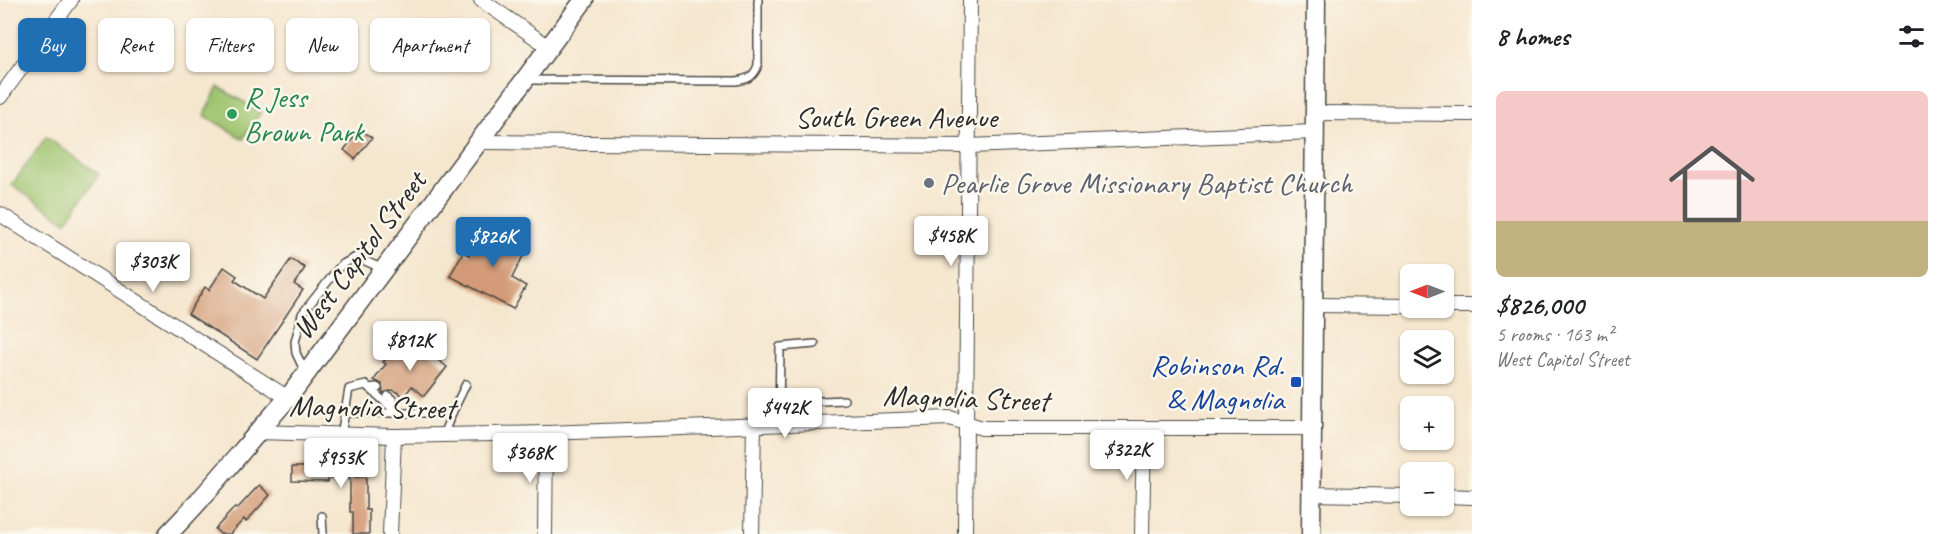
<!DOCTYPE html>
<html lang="en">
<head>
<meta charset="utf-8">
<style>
	body { margin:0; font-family:Caveat,sans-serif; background:#f2f2f2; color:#202124; height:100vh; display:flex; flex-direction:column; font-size:22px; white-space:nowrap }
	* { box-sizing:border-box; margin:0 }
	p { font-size:20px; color:#757577 }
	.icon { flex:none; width:33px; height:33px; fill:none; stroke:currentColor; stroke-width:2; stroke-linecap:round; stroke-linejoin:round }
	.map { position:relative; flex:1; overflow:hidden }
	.sheet { display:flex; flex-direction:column; background:#fff; width:480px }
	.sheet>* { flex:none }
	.hud { position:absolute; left:18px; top:18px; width:570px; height:54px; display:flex; gap:12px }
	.needle { width:39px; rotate:270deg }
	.fabs { position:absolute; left:1400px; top:264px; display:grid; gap:12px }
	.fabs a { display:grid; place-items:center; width:54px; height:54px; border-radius:9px; background:#fff; box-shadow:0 2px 4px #0004; font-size:30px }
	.price { position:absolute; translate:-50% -51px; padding:0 14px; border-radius:6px; background:#fff; color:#222; font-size:20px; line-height:39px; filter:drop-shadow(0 2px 3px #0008) }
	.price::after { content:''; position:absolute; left:50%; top:36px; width:18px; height:14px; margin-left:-9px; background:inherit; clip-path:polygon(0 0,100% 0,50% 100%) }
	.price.on { background:#1f6fb2; color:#fff }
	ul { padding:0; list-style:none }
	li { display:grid; align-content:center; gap:12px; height:318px; padding:0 24px }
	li+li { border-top:2px solid #e0e0e0 }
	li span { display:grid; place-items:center; height:186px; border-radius:9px; color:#555 }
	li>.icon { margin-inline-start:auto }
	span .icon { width:108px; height:108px; fill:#fffc; stroke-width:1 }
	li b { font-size:26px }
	h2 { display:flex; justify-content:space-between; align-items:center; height:72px; padding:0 24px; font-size:26px }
	.pill { padding:0 21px; border-radius:9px; background:#fff; box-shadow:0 2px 4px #0004; font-size:21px; line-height:54px }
	.pill.on { background:#1f6fb2; color:#fff }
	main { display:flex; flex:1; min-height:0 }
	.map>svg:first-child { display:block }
	.green { fill:#9ec46e; stroke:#64784c; stroke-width:1.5 }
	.building { fill:#d39b77 }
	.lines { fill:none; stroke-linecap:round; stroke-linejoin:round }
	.service-casing { stroke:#494743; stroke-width:10 }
	.minor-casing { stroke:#494743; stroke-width:16 }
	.secondary-casing { stroke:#494743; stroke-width:21 }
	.service { stroke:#fff; stroke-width:7 }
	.minor { stroke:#fff; stroke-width:14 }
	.secondary { stroke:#fff; stroke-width:18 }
	.leisure-dot { fill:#2e9e5b; stroke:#fbf7ec; stroke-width:2 }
	.worship-dot { fill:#6b7280; stroke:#fbf7ec; stroke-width:2 }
	.transit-dot { fill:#1a4fb4; stroke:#fbf7ec; stroke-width:2 }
	.labels { text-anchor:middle; stroke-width:5; stroke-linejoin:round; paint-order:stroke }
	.leisure-label { font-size:30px; fill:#27864d; stroke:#fbf7ec; text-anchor:start }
	.street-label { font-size:30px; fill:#2b2b2b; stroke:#fbf7ec }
	.worship-label { font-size:30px; fill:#5b616d; stroke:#fbf7ec; text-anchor:start }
	.transit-label { font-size:30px; fill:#164399; stroke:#fbf7ec; text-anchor:end }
</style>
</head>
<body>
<main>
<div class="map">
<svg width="1472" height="534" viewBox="0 0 1472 534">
	<rect width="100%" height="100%" fill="#fbf7ec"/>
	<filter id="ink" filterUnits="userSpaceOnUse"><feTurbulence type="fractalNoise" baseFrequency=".0167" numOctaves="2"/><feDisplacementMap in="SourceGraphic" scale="12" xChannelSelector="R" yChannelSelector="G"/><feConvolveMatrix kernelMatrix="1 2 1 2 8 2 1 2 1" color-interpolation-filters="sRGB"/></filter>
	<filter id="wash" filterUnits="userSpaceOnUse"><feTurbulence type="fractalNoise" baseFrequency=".008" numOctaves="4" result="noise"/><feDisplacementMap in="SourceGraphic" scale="24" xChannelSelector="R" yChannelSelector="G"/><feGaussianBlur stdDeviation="1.35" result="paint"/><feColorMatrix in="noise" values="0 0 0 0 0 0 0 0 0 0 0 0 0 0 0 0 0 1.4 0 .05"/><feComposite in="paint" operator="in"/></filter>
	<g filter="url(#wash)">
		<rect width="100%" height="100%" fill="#f5e6ce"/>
		<g class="green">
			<path d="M218,87L261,112L243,139L204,115Z"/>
			<path d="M46,137L99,174L66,222L12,185Z"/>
		</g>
		<g id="blocks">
			<g class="building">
				<path d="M360,129L372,138L355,159L344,150Z"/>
				<path d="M483,227L511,241L512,239L527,248L512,278L526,286L513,309L450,276L463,252L469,255Z"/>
				<path d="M291,259L305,268L294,284L303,290L257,359L188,314L205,287L209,290L224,267L237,276L234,280L263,299Z"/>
				<path d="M419,345L447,367L424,396L412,386L404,396L393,390L383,393L382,384L374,380L386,364L383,362L396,350L408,360Z"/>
				<path d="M322,463L356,464L355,477H366V510H369V534H353V512H350V478H328V482L292,481V467H322Z"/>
				<path d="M259,485L270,495L246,522L244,519L230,534H220L215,529L235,507L237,509Z"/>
			</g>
		</g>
	</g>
	<g filter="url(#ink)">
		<use href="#blocks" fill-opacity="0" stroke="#494743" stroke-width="1.5"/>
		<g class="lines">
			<g class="service-casing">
				<g id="service">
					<path d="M527,80L736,81C748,79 754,77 758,65V0"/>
					<path d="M305,372L296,353L295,342L302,314L341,265L356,257L381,268"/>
					<path d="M369,388L376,387L378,388"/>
					<path d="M388,396L392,399V409"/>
					<path d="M779,403L844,400"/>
					<path d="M345,413H452L466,384"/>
					<path d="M779,423L780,347L815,344"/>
					<path d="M341,435L349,389L366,385L397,413"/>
					<path d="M443,435L452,413"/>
					<path d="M322,516L323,534"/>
				</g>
			</g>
			<g class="minor-casing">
				<g id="minor">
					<path d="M481,0L549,47"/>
					<path d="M0,97L71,0"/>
					<path d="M1315,113L1472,114"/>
					<path d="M478,142L969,146L1314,132"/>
					<path d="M0,214L288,398"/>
					<path d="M1313,305L1410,306"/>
					<path d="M1443,306H1472"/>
					<path d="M257,432L394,436L546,433L950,418L982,428H1312"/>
					<path d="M1311,494L1410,496"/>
					<path d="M1443,496L1472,497"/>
					<path d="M390,534L394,436"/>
					<path d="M545,534L546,433"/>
					<path d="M752,534L754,424"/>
					<path d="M965,534L970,0"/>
					<path d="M1142,534L1144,429"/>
				</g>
			</g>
			<g class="secondary-casing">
				<g id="secondary">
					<path d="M168,534C211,491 247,443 288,398L584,0"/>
					<path d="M1311,534L1316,0"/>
				</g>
			</g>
			<use href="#service" class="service"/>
			<use href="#minor" class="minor"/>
			<use href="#secondary" class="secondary"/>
		</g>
	</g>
	<circle class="leisure-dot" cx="232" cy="114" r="6"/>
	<circle class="worship-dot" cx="929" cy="183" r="6"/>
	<rect class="transit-dot" x="1290" y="376" width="12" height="12" rx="3"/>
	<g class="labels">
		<g class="leisure-label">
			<text x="244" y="107">R Jess<tspan x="244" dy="34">Brown Park</tspan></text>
		</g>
		<g class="street-label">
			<text x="896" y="127">South Green Avenue</text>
			<text transform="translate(359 255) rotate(-53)" y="10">West Capitol Street</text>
			<text transform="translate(966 398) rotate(2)" y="10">Magnolia Street</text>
			<text transform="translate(372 407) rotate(1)" y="10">Magnolia Street</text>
		</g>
		<g class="worship-label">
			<text x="941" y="193">Pearlie Grove Missionary Baptist Church</text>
		</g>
		<g class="transit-label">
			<text x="1284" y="375">Robinson Rd.<tspan x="1284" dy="34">&amp; Magnolia</tspan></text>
		</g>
	</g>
</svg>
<div class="fabs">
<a><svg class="needle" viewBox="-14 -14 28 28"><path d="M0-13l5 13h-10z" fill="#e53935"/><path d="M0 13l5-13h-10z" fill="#757577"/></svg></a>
<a><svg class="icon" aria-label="layers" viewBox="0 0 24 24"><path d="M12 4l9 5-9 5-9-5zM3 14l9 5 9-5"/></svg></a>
<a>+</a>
<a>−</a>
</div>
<b class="price" style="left:951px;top:267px">$458K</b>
<b class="price on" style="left:493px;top:268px">$826K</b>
<b class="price" style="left:153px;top:293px">$303K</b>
<b class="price" style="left:410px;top:372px">$812K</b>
<b class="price" style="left:785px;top:439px">$442K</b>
<b class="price" style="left:1127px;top:481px">$322K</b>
<b class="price" style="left:530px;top:484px">$368K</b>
<b class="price" style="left:341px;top:489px">$953K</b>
<div class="hud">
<a class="pill on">Buy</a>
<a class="pill">Rent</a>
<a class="pill">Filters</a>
<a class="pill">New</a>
<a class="pill">Apartment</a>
</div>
</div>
<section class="sheet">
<h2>8 homes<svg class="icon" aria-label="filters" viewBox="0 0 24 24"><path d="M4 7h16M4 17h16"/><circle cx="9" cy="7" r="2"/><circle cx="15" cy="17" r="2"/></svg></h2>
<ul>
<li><span style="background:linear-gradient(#f6c9c9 70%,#c2b280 0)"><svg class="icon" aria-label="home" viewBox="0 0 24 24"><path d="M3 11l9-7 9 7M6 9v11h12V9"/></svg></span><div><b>$826,000</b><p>5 rooms · 163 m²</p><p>West Capitol Street</p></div></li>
</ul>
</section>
</main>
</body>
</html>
